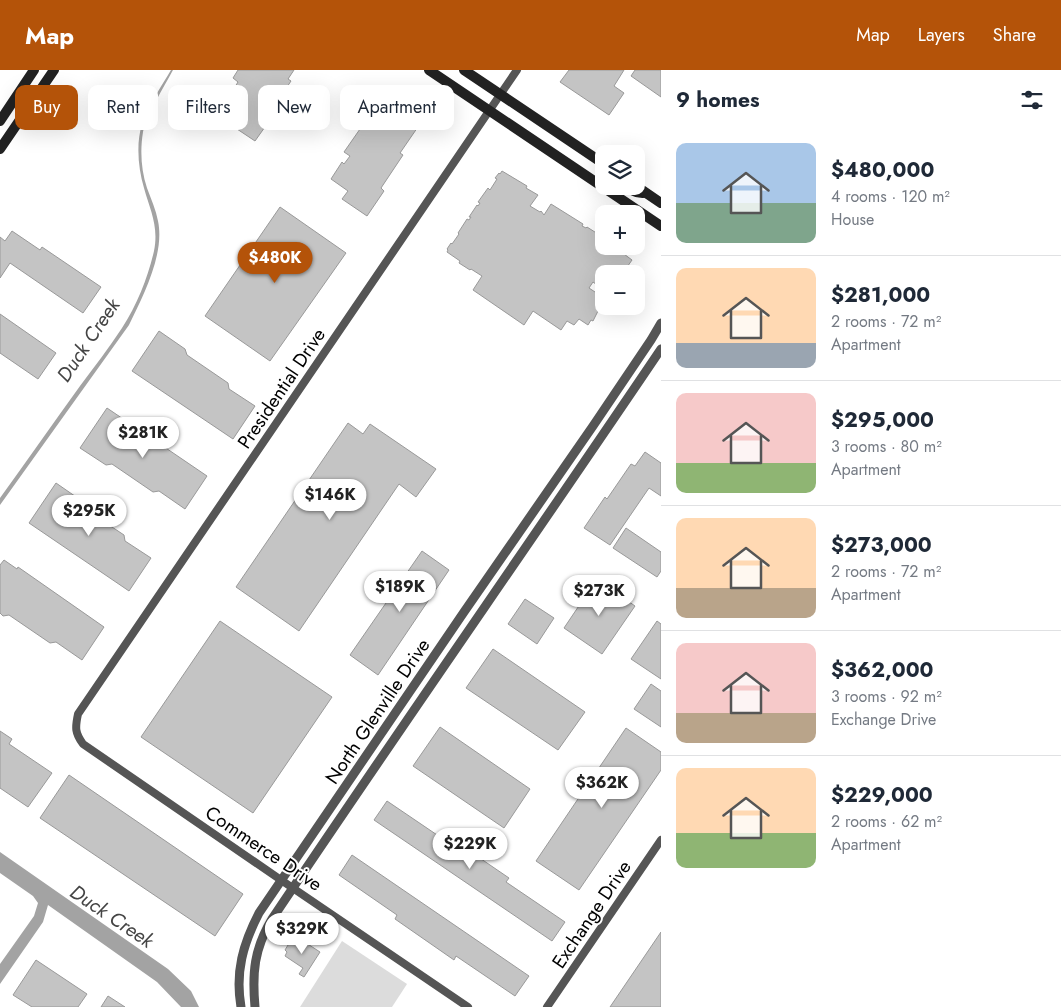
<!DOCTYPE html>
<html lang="en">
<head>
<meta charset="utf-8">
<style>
	body { margin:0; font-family:Jost,sans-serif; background:#f2f2f3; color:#1f2937; height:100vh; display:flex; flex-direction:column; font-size:19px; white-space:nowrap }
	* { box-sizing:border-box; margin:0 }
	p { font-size:16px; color:#747a83 }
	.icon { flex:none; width:28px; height:28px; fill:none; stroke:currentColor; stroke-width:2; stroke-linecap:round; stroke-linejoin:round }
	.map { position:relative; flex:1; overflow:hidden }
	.details { display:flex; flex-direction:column; background:#fff; width:400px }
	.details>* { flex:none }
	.hud { position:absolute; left:15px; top:15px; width:475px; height:45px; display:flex; gap:10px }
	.fabs { position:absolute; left:595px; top:75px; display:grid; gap:10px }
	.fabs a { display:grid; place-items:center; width:50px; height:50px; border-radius:10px; background:#fff; box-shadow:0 5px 20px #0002; font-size:25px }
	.price { position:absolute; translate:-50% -42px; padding:0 11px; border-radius:18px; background:#fff; color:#222; font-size:16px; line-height:32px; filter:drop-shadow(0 1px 2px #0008) }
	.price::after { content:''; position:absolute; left:50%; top:30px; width:15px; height:11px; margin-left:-8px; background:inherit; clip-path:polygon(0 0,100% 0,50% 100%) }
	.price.active { background:#b45309; color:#fff }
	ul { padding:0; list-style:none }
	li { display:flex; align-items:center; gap:15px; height:125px; padding:0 15px }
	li+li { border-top:1px solid #e0e1e3 }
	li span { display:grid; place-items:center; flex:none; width:140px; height:100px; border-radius:10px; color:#555 }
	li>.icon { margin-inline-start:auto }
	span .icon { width:60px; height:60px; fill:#fffc; stroke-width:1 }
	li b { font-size:21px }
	h2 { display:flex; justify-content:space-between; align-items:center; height:60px; padding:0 15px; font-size:21px }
	.pill { padding:0 18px; border-radius:10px; background:#fff; box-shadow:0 5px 20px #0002; font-size:18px; line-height:45px }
	.pill.active { background:#b45309; color:#fff }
	header { display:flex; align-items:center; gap:30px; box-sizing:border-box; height:70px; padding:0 25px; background:#b45309; color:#fff }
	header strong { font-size:24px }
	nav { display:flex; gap:28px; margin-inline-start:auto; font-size:18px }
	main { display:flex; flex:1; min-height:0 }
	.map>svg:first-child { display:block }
	.green { fill:#dcdcdc }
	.water { fill:#a3a3a3 }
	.building { fill:#c4c4c4; stroke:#999 }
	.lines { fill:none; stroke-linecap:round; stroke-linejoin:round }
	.minor { stroke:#555; stroke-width:8 }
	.tertiary { stroke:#555; stroke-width:9 }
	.secondary { stroke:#222; stroke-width:10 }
	.labels { text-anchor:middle; stroke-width:4; stroke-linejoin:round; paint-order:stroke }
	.street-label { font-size:19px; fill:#000; stroke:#fff }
	.water-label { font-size:20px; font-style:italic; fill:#444; stroke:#fff }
</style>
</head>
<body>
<header>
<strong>Map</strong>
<nav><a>Map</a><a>Layers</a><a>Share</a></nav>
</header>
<main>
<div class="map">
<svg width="661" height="937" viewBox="0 0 661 937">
	<rect width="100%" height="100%" fill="#fff"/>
	<path class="green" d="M342,871L407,914L392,937H300Z"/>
	<g class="water">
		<path d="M171,0H173C164,17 147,44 143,62C140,80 141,100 147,118C151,129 156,140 158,151C165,184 143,226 129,255L0,435V428C27,391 53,353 80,316C94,297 109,278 122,258C137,235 148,207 154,181C159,156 150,140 144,118C138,98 136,73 142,54C148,36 161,17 171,0Z"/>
		<path d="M0,782L168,899L191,921L199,937H181L157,912L48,835L43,852L0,914V894L34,846L38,833L33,826L0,803Z"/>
	</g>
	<g class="building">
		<path d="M238,0H294L288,9L291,11L269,44L272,47L255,71L231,55L236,46L219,35L230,18L233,20L238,12L233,8Z"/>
		<path d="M569,0H624L614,16L624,23L609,45L560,12Z"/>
		<path d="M635,0H661V27L631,6Z"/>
		<path d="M380,22L397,34L402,25L424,40L419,48L422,51L400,83L403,85L381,118L384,121L367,146L342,129L348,121L331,109L342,92L344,94L350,86L344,82L367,49L372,52L377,45L369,39Z"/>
		<path d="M502,101L527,116L526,118L538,125L530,136L540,142L541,141L544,145L551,134L583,154L582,156L586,158L587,157L598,164L597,166L601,168L602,167L604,168V176H614V177L618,180L619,179L617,176H627L631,179L627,184L625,182L624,184L632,190L625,200L627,201L625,204H604V220L593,212L589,218L604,228L603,234L604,235L600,240L599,239L593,251L591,250L588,255L579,249L574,255L567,251L561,260L533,241L524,255L473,220L482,206L471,199L470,200L459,193L460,191L447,182L448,180L447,179L451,173L452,174L459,164L458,163L467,149L469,150L471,147H469L477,135L478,136L480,133L478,132L488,118L490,120L497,109L495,108L499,103L500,104Z"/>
		<path d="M280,137L346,183L270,291L205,246Z"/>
		<path d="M12,161L40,180L42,177L101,217L83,243L10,193L0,208V167L5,171Z"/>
		<path d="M0,244L56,283L38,309L0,283Z"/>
		<path d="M159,261L185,279L187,285L228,313L229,319L255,336L233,369L132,301Z"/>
		<path d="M107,338L207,406L185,439L159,421L153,422L112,394L106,395L80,378Z"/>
		<path d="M348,353L363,364L370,354L436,399L416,427L399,414L299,561L236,517Z"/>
		<path d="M645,382L661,393V426L649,418L610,475L584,458L605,427L607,429L631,394L635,396Z"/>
		<path d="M56,413L82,431V437L124,465L125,471L151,488L129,521L29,453Z"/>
		<path d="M626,458L661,482V501L657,507L613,478Z"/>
		<path d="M422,481L449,500L378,605L350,585Z"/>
		<path d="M4,490L17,499L18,497L104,557L82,590L56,572L50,573L9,545L3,546L0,543V495Z"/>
		<path d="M597,509L635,536L602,584L564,558Z"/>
		<path d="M525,529L554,548L537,574L508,554Z"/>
		<path d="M220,551L332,627L253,743L141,667Z"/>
		<path d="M657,551L661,554V609L631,589Z"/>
		<path d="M493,579L585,642L558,680L466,618Z"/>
		<path d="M651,614L661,621V657L634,639Z"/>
		<path d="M440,657L530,719L504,758L413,696Z"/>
		<path d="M626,658L661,682V700L579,820L536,791Z"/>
		<path d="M0,661L12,669L9,674L52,703L28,737L0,718Z"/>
		<path d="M69,705L243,824L215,866L40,748Z"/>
		<path d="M387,731L446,771L449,767L509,808L506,812L565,852L552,871L374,750Z"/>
		<path d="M352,785L529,906L515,926L456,886L454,890L395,849L397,845L339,805Z"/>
		<path d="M661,862V937H610Z"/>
		<path d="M297,867L320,882L304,907L299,904L303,898L285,886L287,882L285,880L291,870L293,872Z"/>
		<path d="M36,890L87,924L78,937H32L13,925Z"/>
		<path d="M108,926L125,937H101Z"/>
	</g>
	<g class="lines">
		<g class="minor">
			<path d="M468,937L281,810L83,674C75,663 75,658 78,644L517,0"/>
			<path d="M547,937L661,770"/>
		</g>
		<g class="tertiary">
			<path d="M241,937C235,902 243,874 259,843L464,542L593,356L651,270L661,253"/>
			<path d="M255,937C252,903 254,879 272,849C400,658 532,470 661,279"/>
		</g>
		<g class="secondary">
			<path d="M429,0L661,156"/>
			<path d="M464,0L604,94"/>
			<path d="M0,51L34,0"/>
			<path d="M0,79L54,0"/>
			<path d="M622,116L636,122L643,123"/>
			<path d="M636,116L661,133"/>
		</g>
	</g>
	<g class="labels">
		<g class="street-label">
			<text transform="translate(281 318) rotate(-56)" y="7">Presidential Drive</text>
			<text transform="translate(377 641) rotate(-56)" y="7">North Glenville Drive</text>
			<text transform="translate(264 778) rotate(34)" y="7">Commerce Drive</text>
			<text transform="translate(591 844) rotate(-56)" y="7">Exchange Drive</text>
		</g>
		<g class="water-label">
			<text transform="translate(88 270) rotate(-56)" y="7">Duck Creek</text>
			<text transform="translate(112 846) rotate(34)" y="7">Duck Creek</text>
		</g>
	</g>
</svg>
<div class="fabs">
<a><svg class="icon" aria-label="layers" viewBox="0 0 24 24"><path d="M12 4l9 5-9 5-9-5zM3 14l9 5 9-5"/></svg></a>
<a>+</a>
<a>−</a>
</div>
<b class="price active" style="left:275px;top:214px">$480K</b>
<b class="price" style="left:143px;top:389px">$281K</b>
<b class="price" style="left:330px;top:451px">$146K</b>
<b class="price" style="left:89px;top:467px">$295K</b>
<b class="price" style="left:400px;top:543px">$189K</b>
<b class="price" style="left:599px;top:547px">$273K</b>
<b class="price" style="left:602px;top:739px">$362K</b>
<b class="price" style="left:470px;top:800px">$229K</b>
<b class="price" style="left:302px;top:885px">$329K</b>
<div class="hud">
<a class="pill active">Buy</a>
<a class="pill">Rent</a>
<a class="pill">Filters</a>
<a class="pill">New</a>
<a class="pill">Apartment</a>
</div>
</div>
<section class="details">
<h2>9 homes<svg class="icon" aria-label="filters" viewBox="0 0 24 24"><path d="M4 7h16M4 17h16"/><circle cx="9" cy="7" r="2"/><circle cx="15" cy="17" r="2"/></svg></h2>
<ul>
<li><span style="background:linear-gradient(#a9c7e8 60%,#7fa58c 0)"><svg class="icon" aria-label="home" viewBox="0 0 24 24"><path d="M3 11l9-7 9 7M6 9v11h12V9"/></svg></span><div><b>$480,000</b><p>4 rooms · 120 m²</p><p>House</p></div></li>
<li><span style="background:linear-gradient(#ffd9b3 75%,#9aa5b1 0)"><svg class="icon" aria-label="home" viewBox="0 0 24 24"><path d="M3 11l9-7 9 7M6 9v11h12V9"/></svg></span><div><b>$281,000</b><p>2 rooms · 72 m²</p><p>Apartment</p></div></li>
<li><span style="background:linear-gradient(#f6c9c9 70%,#8fb573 0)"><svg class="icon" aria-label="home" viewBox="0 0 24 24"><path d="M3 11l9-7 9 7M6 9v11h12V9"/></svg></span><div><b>$295,000</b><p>3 rooms · 80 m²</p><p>Apartment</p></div></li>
<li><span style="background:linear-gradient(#ffd9b3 70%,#b9a48a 0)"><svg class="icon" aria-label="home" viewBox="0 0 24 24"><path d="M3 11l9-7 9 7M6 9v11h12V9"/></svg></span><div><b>$273,000</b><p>2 rooms · 72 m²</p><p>Apartment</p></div></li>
<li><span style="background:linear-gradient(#f6c9c9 70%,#b9a48a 0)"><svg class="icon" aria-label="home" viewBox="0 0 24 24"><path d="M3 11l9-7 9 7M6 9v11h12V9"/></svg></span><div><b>$362,000</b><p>3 rooms · 92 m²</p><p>Exchange Drive</p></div></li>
<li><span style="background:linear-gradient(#ffd9b3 65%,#8fb573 0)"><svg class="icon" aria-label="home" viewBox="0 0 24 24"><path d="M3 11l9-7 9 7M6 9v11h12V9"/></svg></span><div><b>$229,000</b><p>2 rooms · 62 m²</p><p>Apartment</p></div></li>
</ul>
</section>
</main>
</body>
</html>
